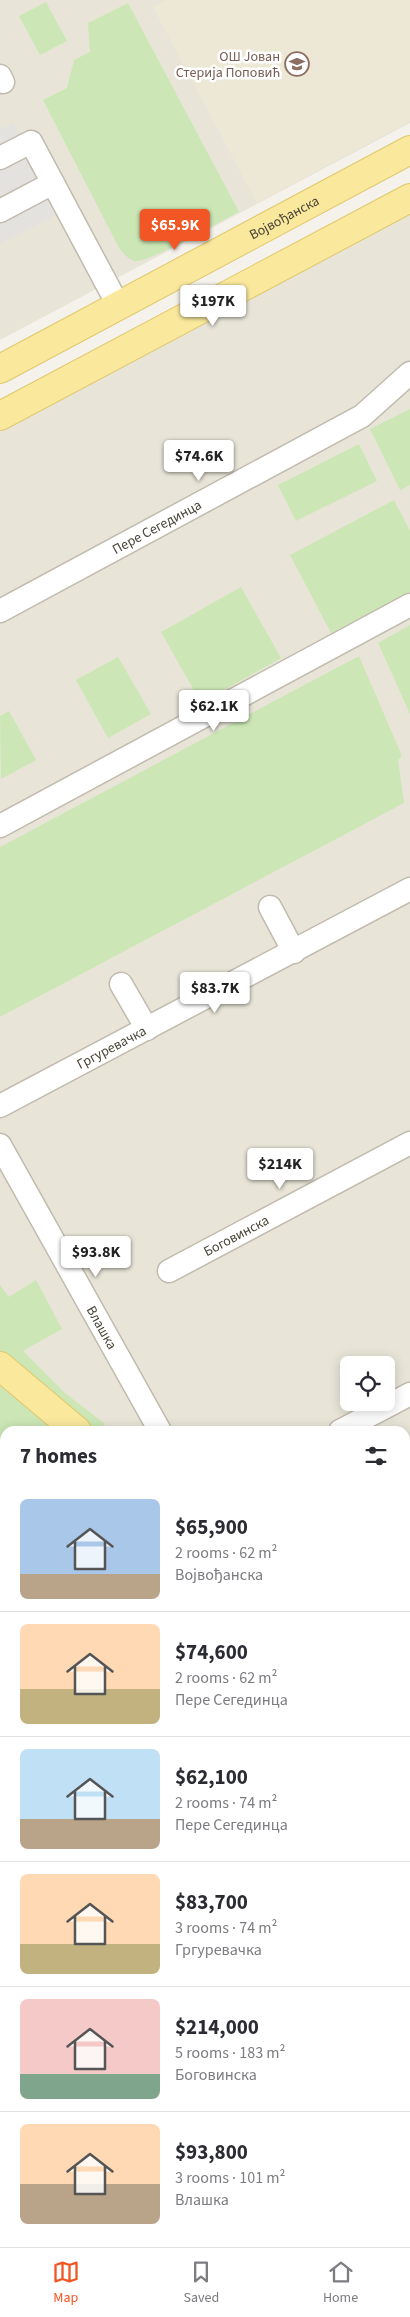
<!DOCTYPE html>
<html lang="en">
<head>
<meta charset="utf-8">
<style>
	body { margin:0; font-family:"Source Sans 3",sans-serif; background:#f2f2f3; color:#2b2b33; height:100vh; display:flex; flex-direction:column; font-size:19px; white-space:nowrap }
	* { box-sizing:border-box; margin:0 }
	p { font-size:16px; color:#7c7c81 }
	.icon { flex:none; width:28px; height:28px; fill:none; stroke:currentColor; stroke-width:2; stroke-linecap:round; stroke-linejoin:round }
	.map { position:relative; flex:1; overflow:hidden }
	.drawer { position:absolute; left:0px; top:1426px; width:410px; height:821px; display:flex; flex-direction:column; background:#fff; border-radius:15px 15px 0 0; box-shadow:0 2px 12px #0003 }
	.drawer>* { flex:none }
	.controls { position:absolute; left:340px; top:1356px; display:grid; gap:10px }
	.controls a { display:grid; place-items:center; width:55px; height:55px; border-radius:8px; background:#fff; box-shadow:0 2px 12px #0003; font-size:25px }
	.price { position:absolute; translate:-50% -42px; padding:0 11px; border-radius:5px; background:#fff; color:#222; font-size:16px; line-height:32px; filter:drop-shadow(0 1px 2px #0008) }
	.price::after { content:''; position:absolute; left:50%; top:30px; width:15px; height:11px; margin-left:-8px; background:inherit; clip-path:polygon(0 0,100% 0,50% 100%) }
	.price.active { background:#f25624; color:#fff }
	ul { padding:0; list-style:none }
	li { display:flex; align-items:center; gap:15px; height:125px; padding:0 20px }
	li+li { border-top:1px solid #e1e1e2 }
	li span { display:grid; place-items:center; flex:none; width:140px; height:100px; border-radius:8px; color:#555 }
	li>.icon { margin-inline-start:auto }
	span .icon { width:60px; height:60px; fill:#fffc; stroke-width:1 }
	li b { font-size:21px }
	h2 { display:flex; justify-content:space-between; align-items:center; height:60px; padding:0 20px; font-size:21px }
	.menu { display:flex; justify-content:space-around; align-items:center; height:70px; border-top:1px solid #e1e1e2; background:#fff; font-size:14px; color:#7c7c81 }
	.menu a { display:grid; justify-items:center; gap:2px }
	.menu .active { color:#f25624 }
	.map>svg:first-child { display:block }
	.residential { fill:#e8e5d8; fill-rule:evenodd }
	.industrial { fill:#e4e1db }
	.education { fill:#ede8d5 }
	.green { fill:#cce7b5 }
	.parking { fill:#e3e2de }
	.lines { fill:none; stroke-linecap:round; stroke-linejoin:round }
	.minor-tunnel { stroke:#d2cfc6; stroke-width:22; stroke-dasharray:22 11; stroke-linecap:butt }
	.minor-casing { stroke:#c0bbad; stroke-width:25 }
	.major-casing { stroke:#e0c86d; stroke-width:30 }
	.minor { stroke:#fff; stroke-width:22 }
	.major { stroke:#fae89d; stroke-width:28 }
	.labels { text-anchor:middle; stroke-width:5; stroke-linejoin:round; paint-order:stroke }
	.education-label { font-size:14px; fill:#785e54; stroke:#fff; text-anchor:end }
	.street-label { font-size:14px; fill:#484438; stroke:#fff }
</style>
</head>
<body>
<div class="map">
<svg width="410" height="2247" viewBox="0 0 410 2247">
	<rect width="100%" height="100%" fill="#f4f2ea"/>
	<g class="residential">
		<path d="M0,0H410V123L0,340Z"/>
		<path d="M410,199V2247H0V1628L5,1625V2242H405V1431H85L0,1361V416ZM349,1365H386V1402H349Z"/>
		<path d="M0,1386L5,1431V1597L0,1599Z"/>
	</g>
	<path class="industrial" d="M0,1757L5,1759V2242H405V1956L410,1958V2247H0Z"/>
	<path class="education" d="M167,0H410V121L257,203L153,7Z"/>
	<g class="green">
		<path d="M46,2L67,41L40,55L19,16Z"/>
		<path d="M128,3L239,212C222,220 148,264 134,261C128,259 123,253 119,248L43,100L67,88L74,60L90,52L88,23Z"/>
		<path d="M410,409V485L400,490L370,429Z"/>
		<path d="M359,444L377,481L296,521L278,485Z"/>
		<path d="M394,500L410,531V592L331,633L290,555Z"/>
		<path d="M241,587L281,658L201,703L161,632Z"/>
		<path d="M410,625V714L378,643Z"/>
		<path d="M359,656L402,756L398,760L404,803L0,1017V847Z"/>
		<path d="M118,657L151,714L108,738L76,680Z"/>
		<path d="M9,711L36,760L1,779L0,716Z"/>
		<path d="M36,1280L62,1329L23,1351L65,1393L105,1424L100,1431H92L0,1355V1285L9,1297Z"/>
		<path d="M0,1386L57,1431H5V1454L0,1450Z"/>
		<path d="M0,1757L5,1759V1858L0,1856Z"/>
		<path d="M405,1956L410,1958V2054L405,2051Z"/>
		<path d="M410,2075V2247H324L326,2243L405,2242V2085Z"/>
		<path d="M0,2095L5,2097V2242H311L320,2247H0Z"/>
	</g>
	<path class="parking" d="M13,123L60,213L0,244V129Z"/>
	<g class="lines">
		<path class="minor-tunnel" d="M0,1581L5,1578"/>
		<g class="minor-casing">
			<g id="minor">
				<path d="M0,76L3,82"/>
				<path d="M0,158L31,142L118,305"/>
				<path d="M0,211L53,183"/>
				<path id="s1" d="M0,611L362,416L410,373"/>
				<path d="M0,826L410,605"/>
				<path d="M270,907L294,952"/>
				<path d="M121,984L147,1029"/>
				<path id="s2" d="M0,1106L410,889"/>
				<path id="s3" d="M0,1145L160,1431"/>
				<path id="s4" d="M169,1271L410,1143"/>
				<path d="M340,1431L410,1394"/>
				<path d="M0,1620L5,1613"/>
				<path d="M0,1718L5,1724"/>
				<path d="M405,1927L410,1929"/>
				<path d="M0,2089L5,2092"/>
			</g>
		</g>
		<g class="major-casing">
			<g id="major">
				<path id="s5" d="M0,369L410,150"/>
				<path d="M0,416L410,198"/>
				<path d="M0,1366L77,1431"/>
				<path d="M405,1614L410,1616"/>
			</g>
		</g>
		<use href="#minor" class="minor"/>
		<use href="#major" class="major"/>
	</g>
	<defs>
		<g id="school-ring" transform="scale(1.25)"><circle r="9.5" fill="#fff" stroke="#8d6e63" stroke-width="1.5"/><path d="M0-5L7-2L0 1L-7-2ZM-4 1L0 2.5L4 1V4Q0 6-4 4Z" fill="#8d6e63"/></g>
	</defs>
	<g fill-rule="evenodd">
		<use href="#school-ring" x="297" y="64"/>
	</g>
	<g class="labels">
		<g class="education-label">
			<text x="280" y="61">ОШ Јован<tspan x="280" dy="16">Стерија Поповић</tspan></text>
		</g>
		<g class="street-label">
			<text dy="5" stroke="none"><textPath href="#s5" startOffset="322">Војвођанска</textPath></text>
			<text dy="5" stroke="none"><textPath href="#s1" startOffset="178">Пере Сегединца</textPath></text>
			<text dy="5" stroke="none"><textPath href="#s2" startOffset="126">Гргуревачка</textPath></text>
			<text dy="5" stroke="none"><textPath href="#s4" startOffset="76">Боговинска</textPath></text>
			<text dy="5" stroke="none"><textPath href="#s3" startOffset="209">Влашка</textPath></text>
		</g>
	</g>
</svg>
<div class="controls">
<a><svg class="icon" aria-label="locate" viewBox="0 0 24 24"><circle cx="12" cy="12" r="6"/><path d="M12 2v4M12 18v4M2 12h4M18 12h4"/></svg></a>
</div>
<b class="price active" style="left:175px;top:251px">$65.9K</b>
<b class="price" style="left:213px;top:327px">$197K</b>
<b class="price" style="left:199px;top:482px">$74.6K</b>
<b class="price" style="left:214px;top:732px">$62.1K</b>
<b class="price" style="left:215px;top:1014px">$83.7K</b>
<b class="price" style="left:280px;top:1190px">$214K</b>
<b class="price" style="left:96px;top:1278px">$93.8K</b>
<section class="drawer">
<h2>7 homes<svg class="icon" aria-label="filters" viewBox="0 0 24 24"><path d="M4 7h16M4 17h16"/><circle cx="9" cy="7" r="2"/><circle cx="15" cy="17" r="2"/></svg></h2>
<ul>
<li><span style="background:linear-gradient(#a9c7e8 75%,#b9a48a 0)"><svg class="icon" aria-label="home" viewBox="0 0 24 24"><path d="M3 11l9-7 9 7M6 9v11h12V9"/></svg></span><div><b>$65,900</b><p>2 rooms · 62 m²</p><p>Војвођанска</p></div></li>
<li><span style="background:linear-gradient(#ffd9b3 65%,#c2b280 0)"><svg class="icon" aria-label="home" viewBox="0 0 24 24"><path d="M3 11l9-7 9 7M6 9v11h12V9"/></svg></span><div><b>$74,600</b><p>2 rooms · 62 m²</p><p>Пере Сегединца</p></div></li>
<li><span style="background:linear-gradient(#bfe0f5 70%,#b9a48a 0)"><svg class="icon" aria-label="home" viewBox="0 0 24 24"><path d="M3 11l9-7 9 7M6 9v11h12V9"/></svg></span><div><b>$62,100</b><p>2 rooms · 74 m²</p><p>Пере Сегединца</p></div></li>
<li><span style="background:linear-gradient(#ffd9b3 70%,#c2b280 0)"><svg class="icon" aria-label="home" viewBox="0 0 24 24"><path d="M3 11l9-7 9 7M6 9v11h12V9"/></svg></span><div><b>$83,700</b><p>3 rooms · 74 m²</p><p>Гргуревачка</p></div></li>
<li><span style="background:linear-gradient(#f6c9c9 75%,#7fa58c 0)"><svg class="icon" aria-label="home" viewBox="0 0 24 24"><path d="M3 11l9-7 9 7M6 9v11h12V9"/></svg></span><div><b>$214,000</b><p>5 rooms · 183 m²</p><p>Боговинска</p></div></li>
<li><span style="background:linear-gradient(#ffd9b3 60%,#b9a48a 0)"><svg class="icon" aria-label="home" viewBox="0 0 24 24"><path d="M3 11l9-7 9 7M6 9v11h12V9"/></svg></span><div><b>$93,800</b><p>3 rooms · 101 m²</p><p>Влашка</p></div></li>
</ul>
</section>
</div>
<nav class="menu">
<a class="active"><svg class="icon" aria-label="map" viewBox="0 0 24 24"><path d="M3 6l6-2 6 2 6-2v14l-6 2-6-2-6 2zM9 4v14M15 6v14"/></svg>Map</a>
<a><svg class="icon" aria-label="saved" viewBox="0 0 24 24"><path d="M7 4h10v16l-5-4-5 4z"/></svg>Saved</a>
<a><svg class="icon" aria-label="home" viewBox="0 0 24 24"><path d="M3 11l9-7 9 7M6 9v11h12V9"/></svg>Home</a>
</nav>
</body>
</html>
